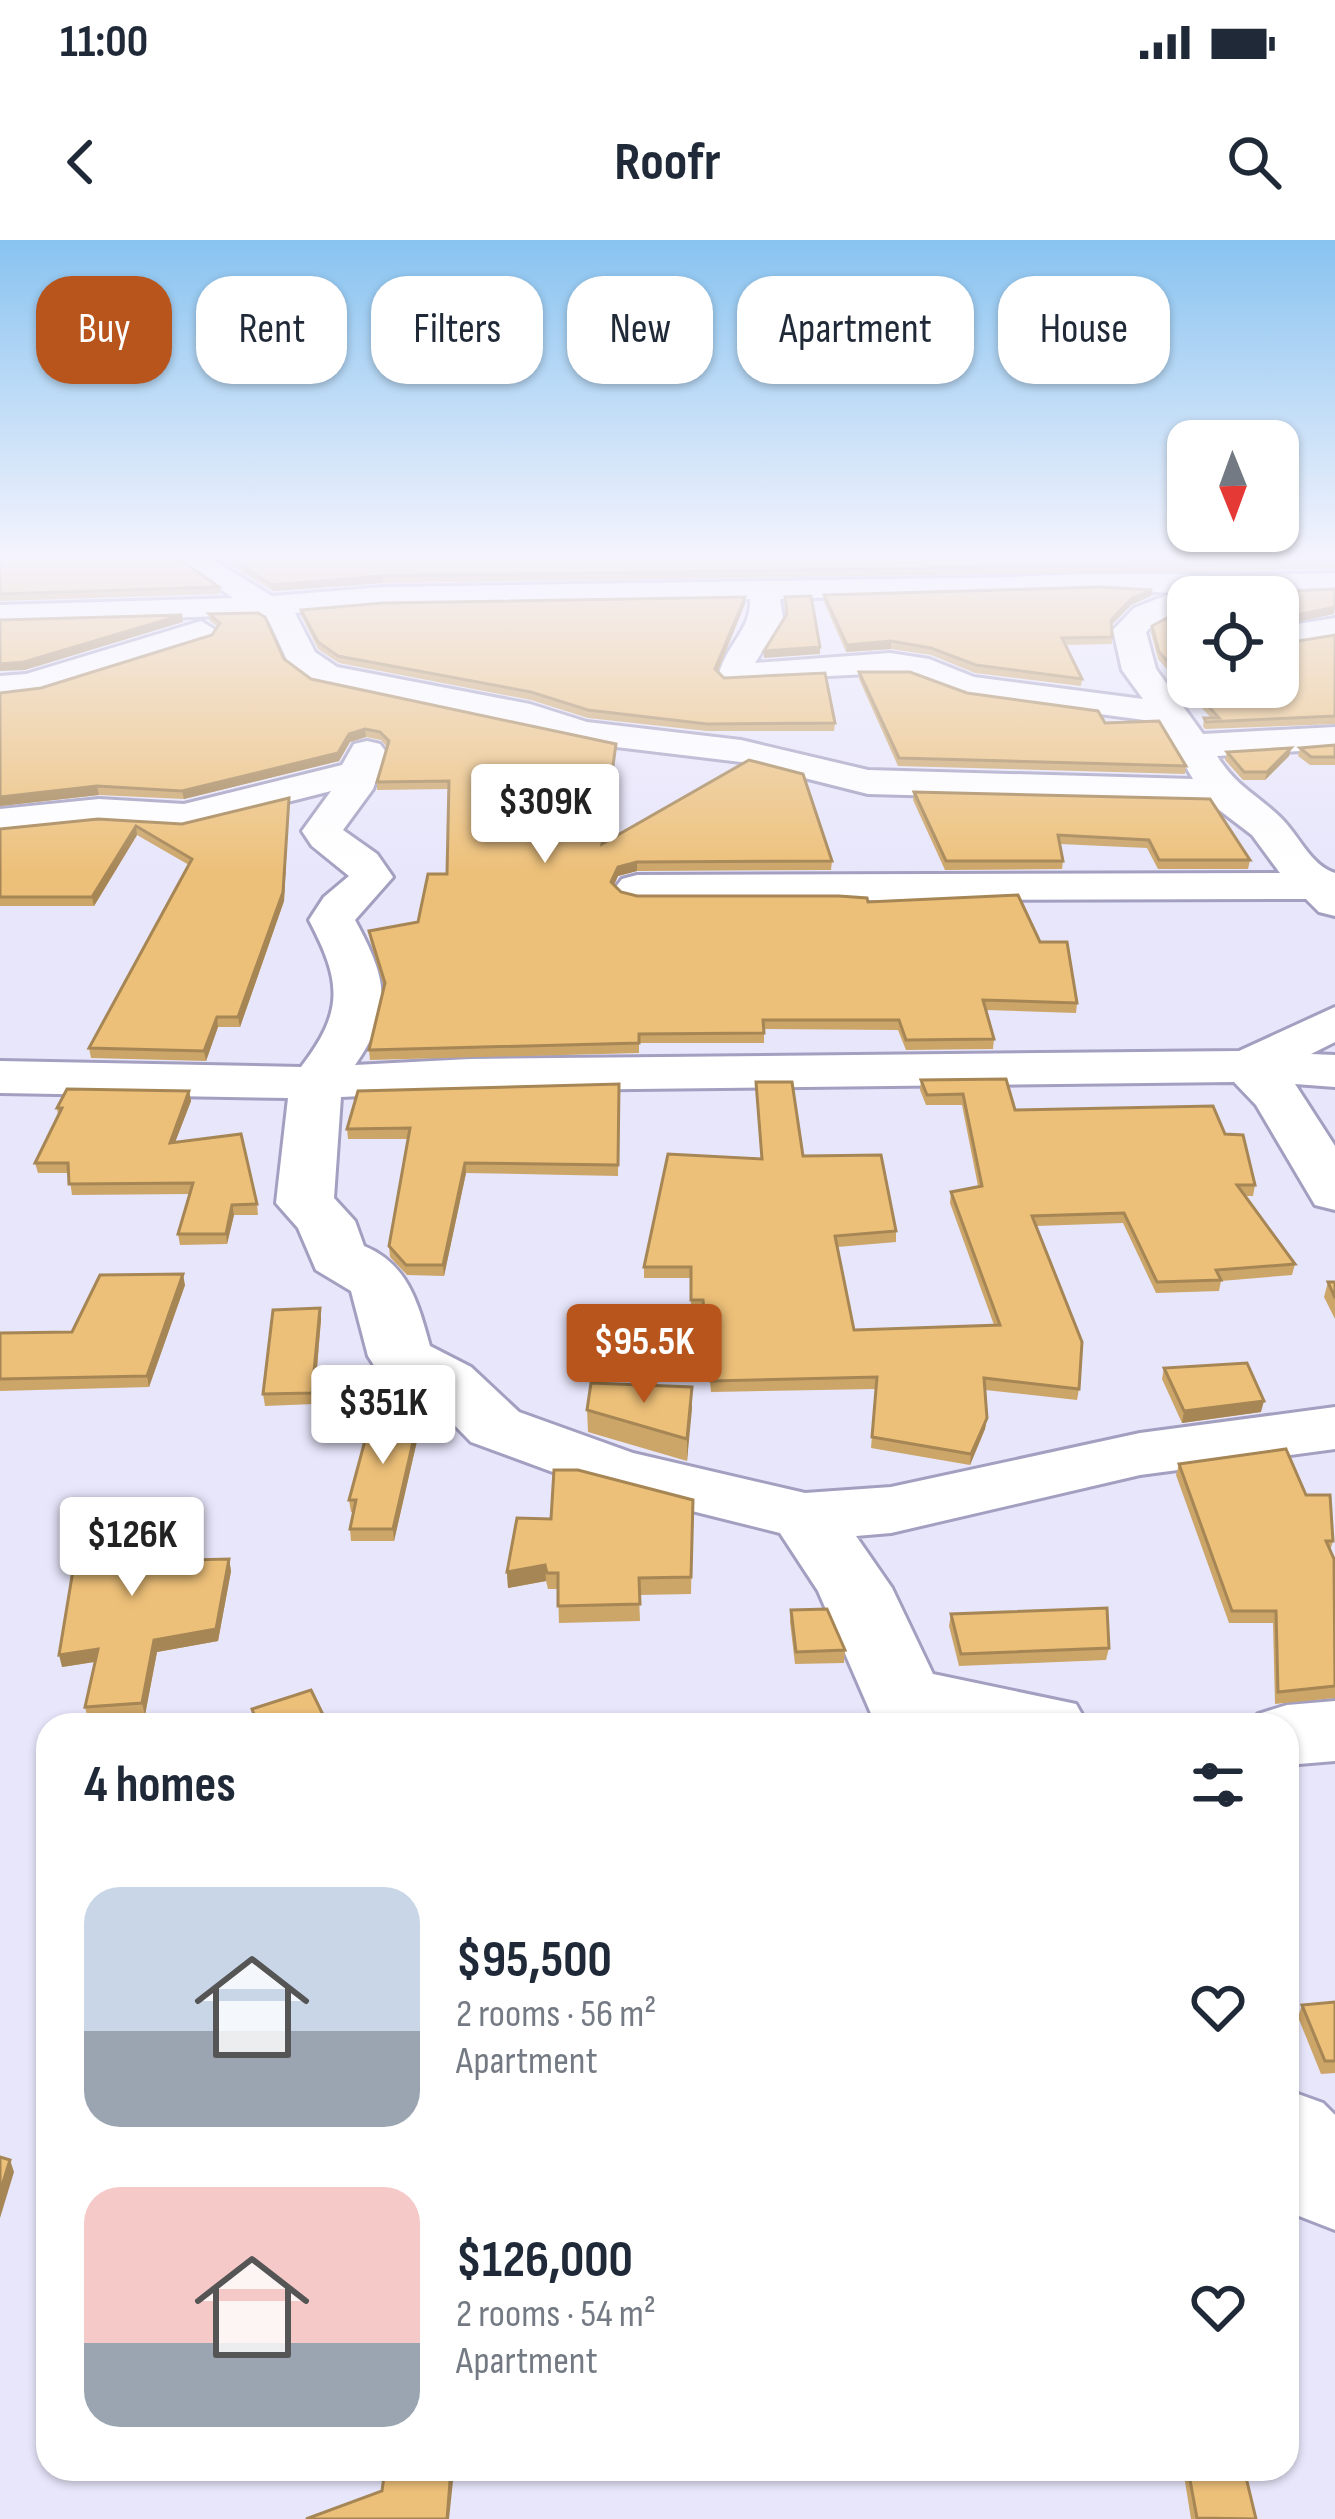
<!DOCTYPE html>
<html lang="en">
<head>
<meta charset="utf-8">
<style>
	body { margin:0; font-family:"Sofia Sans Condensed",sans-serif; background:#f6f6f7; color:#1f2937; height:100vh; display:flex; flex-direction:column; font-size:45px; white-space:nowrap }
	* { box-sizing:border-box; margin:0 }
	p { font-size:39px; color:#747a83 }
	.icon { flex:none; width:66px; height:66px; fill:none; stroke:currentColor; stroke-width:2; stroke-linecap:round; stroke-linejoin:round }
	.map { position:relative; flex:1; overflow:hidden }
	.drawer { position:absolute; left:36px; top:1473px; width:1263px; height:768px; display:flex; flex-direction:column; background:#fff; border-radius:36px; box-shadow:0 3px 9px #0004 }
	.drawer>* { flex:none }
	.banner { position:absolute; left:36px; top:36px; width:1263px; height:108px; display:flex; gap:24px }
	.needle { width:78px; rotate:179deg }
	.tools { position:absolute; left:1167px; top:180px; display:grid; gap:24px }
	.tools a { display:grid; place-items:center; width:132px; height:132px; border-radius:24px; background:#fff; box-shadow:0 3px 9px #0004; font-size:60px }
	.price { position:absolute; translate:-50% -102px; padding:0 27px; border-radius:12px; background:#fff; color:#222; font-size:39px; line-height:78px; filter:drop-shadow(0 3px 6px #0008) }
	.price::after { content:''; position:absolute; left:50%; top:72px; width:36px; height:27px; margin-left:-18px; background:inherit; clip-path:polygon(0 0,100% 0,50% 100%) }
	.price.current { background:#b8551d; color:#fff }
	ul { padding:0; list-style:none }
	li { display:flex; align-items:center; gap:36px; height:300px; padding:0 48px }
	li span { display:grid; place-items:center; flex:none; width:336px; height:240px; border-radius:36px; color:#555 }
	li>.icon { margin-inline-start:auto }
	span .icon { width:144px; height:144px; fill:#fffc; stroke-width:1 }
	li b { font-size:51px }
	h2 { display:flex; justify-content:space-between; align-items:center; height:144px; padding:0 48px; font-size:51px }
	.tag { padding:0 42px; border-radius:36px; background:#fff; box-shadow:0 3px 9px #0004; font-size:42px; line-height:108px }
	.tag.current { background:#b8551d; color:#fff }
	.status { display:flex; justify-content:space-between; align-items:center; height:84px; padding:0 60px; background:#fff; direction:ltr }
	.status svg { height:33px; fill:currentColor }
	header { display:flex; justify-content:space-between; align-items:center; height:156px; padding:0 48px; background:#fff; font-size:54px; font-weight:700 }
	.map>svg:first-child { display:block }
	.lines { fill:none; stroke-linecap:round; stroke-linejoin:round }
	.minor-casing { stroke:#a39fc0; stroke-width:6 }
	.minor { fill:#fff; fill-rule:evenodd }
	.wall { fill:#cca568 }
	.shaded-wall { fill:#a68655 }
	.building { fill:#edc079; stroke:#a68655; stroke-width:3 }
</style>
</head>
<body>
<div class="status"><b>11:00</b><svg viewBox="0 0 49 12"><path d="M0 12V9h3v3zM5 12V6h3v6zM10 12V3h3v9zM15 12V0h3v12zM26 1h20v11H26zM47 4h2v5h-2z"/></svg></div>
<header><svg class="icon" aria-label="back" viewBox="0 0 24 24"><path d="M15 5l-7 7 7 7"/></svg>Roofr<svg class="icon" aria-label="search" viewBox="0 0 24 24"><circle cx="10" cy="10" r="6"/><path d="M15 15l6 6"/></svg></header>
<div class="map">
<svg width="1335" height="2279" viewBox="0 0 1335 2279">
	<rect width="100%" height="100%" fill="#e8e6fb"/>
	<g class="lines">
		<g class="minor-casing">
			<g id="minor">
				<path d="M172,315H205L272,356L383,347L1014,337C1121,330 1228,337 1335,333V351L1188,357V368L1156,382L1146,392L1156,429L1203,494L1335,487V509L1217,516C1237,547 1255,553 1280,577C1299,595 1310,625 1335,633V676L1319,672L1306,659L637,661L622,657L615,648L622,639L637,635L1280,633L1252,595L1210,563L868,554L741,522L583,503L524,485L313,442L289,424L269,381L260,375L0,383V365L233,358ZM1099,349L1172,353L1134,368L1113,390L1122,430L1143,459L974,437L929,419L890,413L755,423L783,378L780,359ZM750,359C752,389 726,405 719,434L724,441L890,433L911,435L967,456L1159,482L1193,539L868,530L741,500L587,482L530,464L337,427L315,412L295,373L383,365Z"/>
				<path d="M1335,378V398L1278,407V387Z"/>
				<path d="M201,381L217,391L212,398L41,451L0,456V436L26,434Z"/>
				<path d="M367,501L380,504L386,512L373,549L343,590L377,614L393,637L355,680C386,737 395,768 355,825L470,819L1239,811L1335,767V802L1311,814L1335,815V847L1295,844L1335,906V970L1315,965L1256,865L1234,842L470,851L341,857L334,958L355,981L364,1006C408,1024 418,1063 430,1106L471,1127L519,1172L633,1213L805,1253L891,1247L1140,1193L1335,1167V1209L1140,1235L891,1293L856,1296L892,1348L933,1434L1076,1464L1088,1485H876L818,1351L780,1293L588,1245L471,1202L425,1155L377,1130L368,1116L351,1051L316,1030L298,988L276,963L288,858L0,853V821L301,827C345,770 341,741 309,680L324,657L349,636L312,606L302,591L331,551L184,588L99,583L0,593V569L99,559L184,564L342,525L354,504Z"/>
				<path d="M1335,1461V1521L1287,1525V1485H1252L1258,1474L1287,1465Z"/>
				<path d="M1287,1850L1323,1863L1335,1875V1990L1299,1976L1287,1964Z"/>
			</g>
		</g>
		<use href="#minor" class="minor"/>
	</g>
	<g class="wall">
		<path d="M0,314L219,347V354L0,361Z"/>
		<path d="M213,314H1335V329L383,343L273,351Z"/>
		<path d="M1152,350L1151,356L1131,365L1111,385L1112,404L1065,405L1082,439L1081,446L975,433L931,415L891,409L846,412L824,362V355Z"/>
		<path d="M745,364L718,431L724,438L835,483L834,491H707L588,478L531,460L339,423L318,409L302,377L301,370Z"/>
		<path d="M1188,367V447H1278L1280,404L1335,395V484L1205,489L1203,486L1204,478H1211L1158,419L1151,393L1152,386Z"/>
		<path d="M209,374L284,419L311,439L616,504L604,603L832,621L831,630L637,631L618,636L614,645L621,652L637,656L868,662L1040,702L1077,763L1076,773L986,770L994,799L993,809L906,810L898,790L764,789V803H639V813L370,820L369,810L384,747L370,700L369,691L418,682L447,634L448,549L377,550V542L387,507L381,500L366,497L350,502L339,521L184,559L99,555L0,566V453L41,448L212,395L218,387L210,381Z"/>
		<path d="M859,432L1105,483L1186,526L1185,534L898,526L859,439Z"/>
		<path d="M1335,505V525H1310L1298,516L1300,508Z"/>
		<path d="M1291,508L1289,516L1265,540H1243L1225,520L1227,512Z"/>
		<path d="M914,552L1250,620L1248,629H1158L1147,608L1060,604L1063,621L1062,629L945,630L913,560Z"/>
		<path d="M289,558L284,661L240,787H218L206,821L91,818L89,808L189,625L137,595L94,666H0V589L182,584Z"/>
		<path d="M921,840L1015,870L1225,894L1255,945L1253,956H1245L1295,1024L1292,1035L1221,1041L1219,1051L1156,1053L1123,983L1036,986L1079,1149L1077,1160L985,1150L987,1178L985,1189L970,1225L871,1208L876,1149L711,1152L703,1071H691V1038H644V1027L761,919L756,842L803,916L896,991V1002L837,1007L854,1090L994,1085L950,963L951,952L978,946L962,865H926L920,850Z"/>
		<path d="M619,844L618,936L466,933L444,1036L407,1035L390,1017L389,1006L408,899H348L347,889Z"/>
		<path d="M189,851L191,861L175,902L257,964L258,975H234L227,1004L180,1005L178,994L190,954L72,955L69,933H38L35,923L58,875L57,868Z"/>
		<path d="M1328,1042H1335V1079L1324,1057Z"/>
		<path d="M185,1045L149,1147L0,1151V1093L72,1092Z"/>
		<path d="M320,1068L321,1079L314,1164L265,1166L263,1154Z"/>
		<path d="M1164,1128L1261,1172L1182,1183L1162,1139Z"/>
		<path d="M692,1147L687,1221L588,1192L587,1170Z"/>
		<path d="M422,1179L394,1301H351L350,1289L353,1272H351L349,1260Z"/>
		<path d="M1179,1224L1306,1255L1333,1301L1330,1311L1335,1338V1458L1275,1464L1273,1383H1229L1176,1235Z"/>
		<path d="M693,1260L691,1354L639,1355L640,1381L559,1383L558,1349H548L546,1341L508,1348L507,1332L551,1279Z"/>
		<path d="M159,1261L161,1273L154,1321L229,1319L231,1331L218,1401L157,1412L145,1475L88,1479L85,1467L95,1422L62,1427Z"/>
		<path d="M791,1370L845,1410L844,1423L795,1424L790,1382Z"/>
		<path d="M951,1374L1109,1408L1106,1420L959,1426L949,1386Z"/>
		<path d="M1335,1762V1833L1321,1834L1298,1777L1302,1765Z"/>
		<path d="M1183,2229H1244L1256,2279H1191Z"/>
	</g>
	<g class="shaded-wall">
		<path d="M382,336L383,343L273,351L272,345Z"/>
		<path d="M1152,350L1151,356L1131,365L1110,387L1111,380L1132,358Z"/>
		<path d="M745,357V364L715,437V429Z"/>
		<path d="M1335,367L1334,374L1278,386V379Z"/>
		<path d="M182,375L183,382L25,430L0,431V424Z"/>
		<path d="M891,401V409L846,412L847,405Z"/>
		<path d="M820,407V414L764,418V411Z"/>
		<path d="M365,489L366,497L350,502L339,521L184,559L182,551Z"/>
		<path d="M1291,508L1289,516L1265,540L1267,532Z"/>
		<path d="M97,546L99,555L0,566V557Z"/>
		<path d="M289,558L284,661L240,787L238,777Z"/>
		<path d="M136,586L137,595L94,666L92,657Z"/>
		<path d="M637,622V631L618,636L611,651V642L618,627Z"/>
		<path d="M217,777L218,787L206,821L204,811Z"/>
		<path d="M189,851L191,861L171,913L170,903Z"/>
		<path d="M465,923L466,933L444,1036L443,1025Z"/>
		<path d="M232,965L234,975L227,1004L226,994Z"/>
		<path d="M183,1034L185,1045L149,1147L147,1136Z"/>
		<path d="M320,1068L321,1079L314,1164L312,1153Z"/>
		<path d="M692,1147V1169L687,1221V1199Z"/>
		<path d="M1264,1161L1261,1172L1182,1183L1184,1171Z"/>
		<path d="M421,1167L422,1179L394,1301L393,1289Z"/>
		<path d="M987,1178L985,1189L970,1225L971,1214Z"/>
		<path d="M159,1261L161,1273L153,1333L150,1321Z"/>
		<path d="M229,1319L231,1331L218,1401L157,1412L145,1475L142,1463L154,1400Z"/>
		<path d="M545,1325L546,1341L508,1348L507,1332Z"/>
		<path d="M98,1409L100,1421L62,1427L59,1415Z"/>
		<path d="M10,1920L14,1932L0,1978V1952Z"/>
		<path d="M451,2229L453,2241L449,2279H447Z"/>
	</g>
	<g class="building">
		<path d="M0,314H172L219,347L0,354Z"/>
		<path d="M223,314H1335V322L382,336L272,345Z"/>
		<path d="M1100,347L1152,350L1132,358L1111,380L1112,397L1062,398L1082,439L976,425L931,408L891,401L847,405L824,355Z"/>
		<path d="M1335,349V367L1278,379V357H1193L1194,355Z"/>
		<path d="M811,356L820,407L764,411L787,374L785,357Z"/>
		<path d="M745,357L715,429L724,438L825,433L835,483L707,484L588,470L531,452L338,416L318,402L301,370L383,363Z"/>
		<path d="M1188,367V444L1159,412L1152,386Z"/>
		<path d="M258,373L265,377L284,419L311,439L616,504L602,604L749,520L803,534L832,621L637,622L618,627L611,642L621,652L637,656H839L867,658L868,662L1018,655L1040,702H1067L1077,763L983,760L994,799L906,800L899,780H763L764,793L639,794V803L369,810L385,743L369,691L418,682L428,634H447L449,541L377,542L389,501L380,492L365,489L349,494L338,513L182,551L97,546L0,557V453L41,448L212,395L220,383L209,374Z"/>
		<path d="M182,375L24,422L0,424V380Z"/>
		<path d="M1335,395V476L1206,482L1204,478H1219L1191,447H1278V403L1280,404Z"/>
		<path d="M859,432H910L967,453L1098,471L1105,483L1159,481L1186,526L899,518Z"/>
		<path d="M1335,505V517H1311L1300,508Z"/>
		<path d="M1291,508L1267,532H1244L1227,512Z"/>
		<path d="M914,552L1210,559L1250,620H1159L1149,600L1058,595L1063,621H946Z"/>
		<path d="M289,558L283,652L238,777H217L204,811L89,808L192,619L136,586L92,657H0V589L98,579L182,584Z"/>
		<path d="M1006,839L1015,870L1213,866L1225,894L1243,895L1255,945H1237L1295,1024L1216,1030L1221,1040L1157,1042L1124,973L1032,976L1082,1102L1079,1149L984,1138L987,1178L971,1214L872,1197L877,1137L711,1141L703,1060H691V1027H644L668,914L762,919L756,842H792L803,916L881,915L896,991L835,996L854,1090L1000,1085L951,952L982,946L963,854L927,855L921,840Z"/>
		<path d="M619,844L618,925L465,923L443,1025H406L389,1006L410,888L347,889L358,851Z"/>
		<path d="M67,849L189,851L170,903L241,894L257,964L232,965L226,994H178L193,943L69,944L68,923H35L62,868H57Z"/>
		<path d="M183,1034L147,1136L0,1139V1093L72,1092L100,1035Z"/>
		<path d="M1328,1042H1335V1058Z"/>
		<path d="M320,1068L312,1153L263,1154L273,1070Z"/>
		<path d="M1247,1123L1264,1161L1184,1171L1164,1128Z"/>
		<path d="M591,1143L692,1147L687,1199L587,1170Z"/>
		<path d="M374,1167H421L393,1289H350L356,1260H349Z"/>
		<path d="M1286,1209L1306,1255H1330L1333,1301H1326L1334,1319L1335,1446L1278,1452L1276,1371H1232L1179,1224Z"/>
		<path d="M554,1230H578L693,1260L691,1337L639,1338L640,1364L558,1366V1333H547L545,1325L507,1332L517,1278L551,1279Z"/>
		<path d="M159,1261L150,1321L229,1319L216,1389L154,1400L142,1463L85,1467L98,1409L59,1415L80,1288L90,1263Z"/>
		<path d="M1107,1368L1109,1408L961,1414L951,1374Z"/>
		<path d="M827,1369L845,1410L796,1412L791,1370Z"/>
		<path d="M311,1450L328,1485H258L252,1469Z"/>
		<path d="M1003,1477L1008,1485H965Z"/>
		<path d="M1335,1762V1821H1325L1302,1765Z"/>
		<path d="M0,1917L10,1920L0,1952Z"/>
		<path d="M385,2229H451L447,2279H306L382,2251Z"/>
		<path d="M1188,2229H1244L1256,2279L1197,2278Z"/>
	</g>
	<linearGradient id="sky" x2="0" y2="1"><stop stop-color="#88c3f0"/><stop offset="0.5" stop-color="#f5f4fd"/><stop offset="1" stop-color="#f5f4fd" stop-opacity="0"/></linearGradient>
	<rect width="1335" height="634" fill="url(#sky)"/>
</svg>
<div class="tools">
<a><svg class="needle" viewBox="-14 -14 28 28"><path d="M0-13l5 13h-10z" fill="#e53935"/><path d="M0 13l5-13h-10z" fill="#747a83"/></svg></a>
<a><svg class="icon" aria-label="locate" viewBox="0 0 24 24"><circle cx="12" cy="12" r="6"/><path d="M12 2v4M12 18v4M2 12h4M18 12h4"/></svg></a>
</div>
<b class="price" style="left:545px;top:626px">$309K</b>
<b class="price current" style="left:644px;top:1166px">$95.5K</b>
<b class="price" style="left:383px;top:1227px">$351K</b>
<b class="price" style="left:132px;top:1359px">$126K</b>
<div class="banner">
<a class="tag current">Buy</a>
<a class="tag">Rent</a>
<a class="tag">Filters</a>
<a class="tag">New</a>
<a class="tag">Apartment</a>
<a class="tag">House</a>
</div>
<section class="drawer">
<h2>4 homes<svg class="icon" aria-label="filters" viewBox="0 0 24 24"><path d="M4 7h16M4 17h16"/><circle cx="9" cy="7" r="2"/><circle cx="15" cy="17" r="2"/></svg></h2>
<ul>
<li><span style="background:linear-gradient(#c9d6e8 60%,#9aa5b1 0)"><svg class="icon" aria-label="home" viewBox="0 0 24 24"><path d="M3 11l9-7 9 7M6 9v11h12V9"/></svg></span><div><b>$95,500</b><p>2 rooms · 56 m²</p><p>Apartment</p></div><svg class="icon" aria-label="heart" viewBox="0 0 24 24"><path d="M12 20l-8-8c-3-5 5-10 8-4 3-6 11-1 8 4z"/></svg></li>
<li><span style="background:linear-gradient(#f6c9c9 65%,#9aa5b1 0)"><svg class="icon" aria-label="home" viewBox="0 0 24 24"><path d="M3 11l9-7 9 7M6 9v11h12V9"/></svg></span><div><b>$126,000</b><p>2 rooms · 54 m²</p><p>Apartment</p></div><svg class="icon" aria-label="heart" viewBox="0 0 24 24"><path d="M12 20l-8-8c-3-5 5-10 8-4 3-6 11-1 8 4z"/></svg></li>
</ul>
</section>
</div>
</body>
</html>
